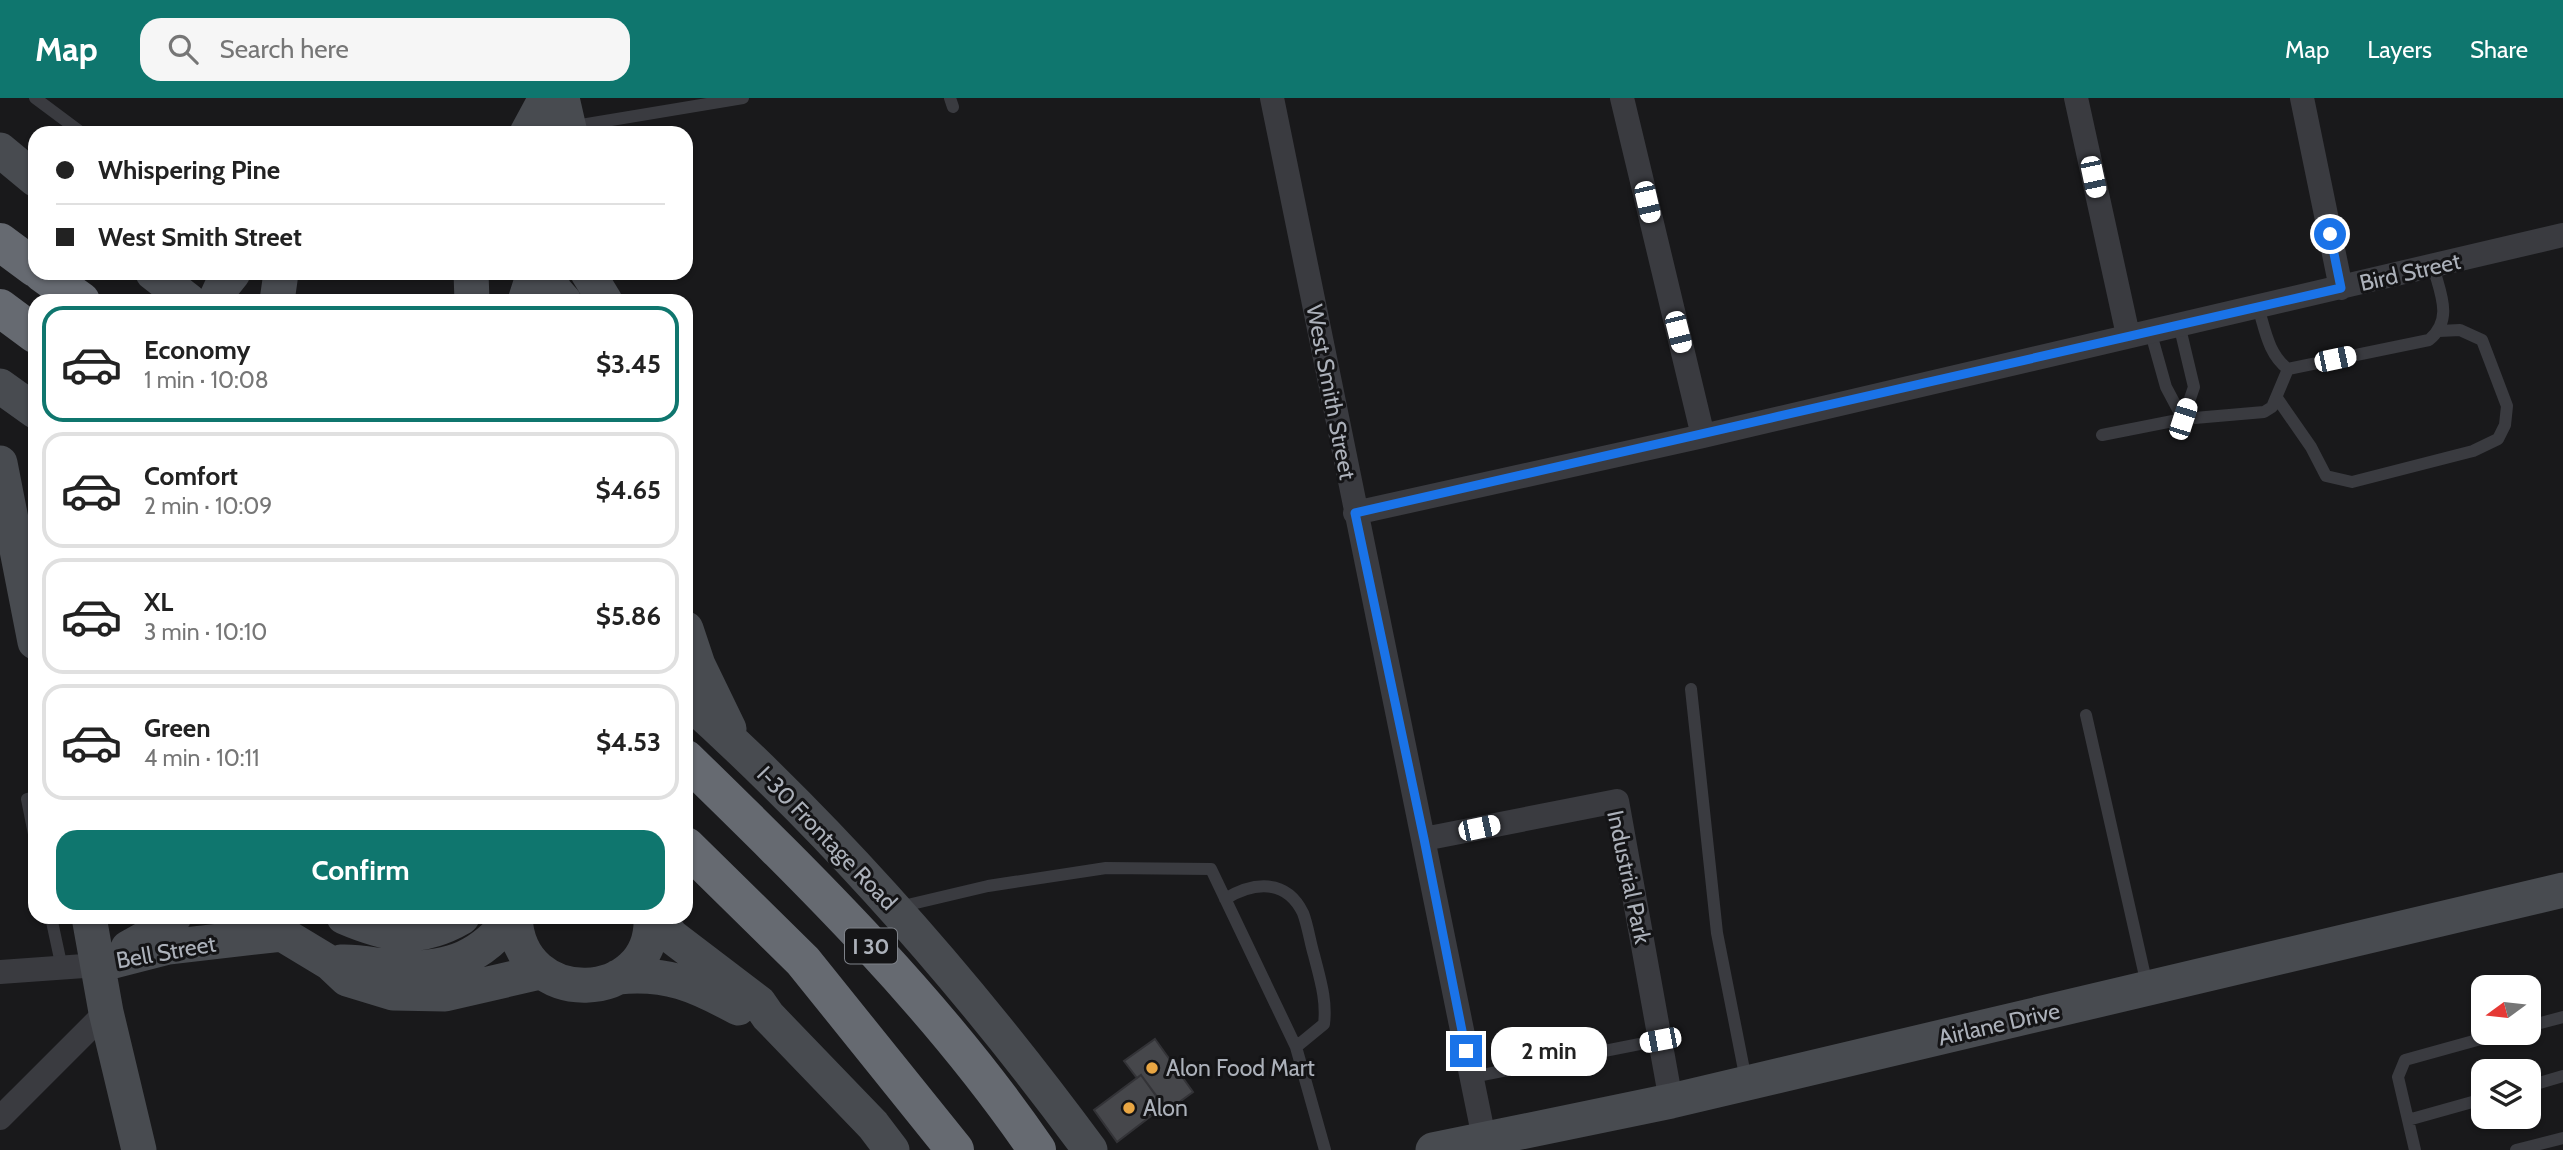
<!DOCTYPE html>
<meta charset="utf-8">
<style>
:root{--surface:#fff;--page:#f6f6f6;--text:#222;--muted:#767676;--line:#e0e0e0;--accent:#0f766e}
body{margin:0;font-family:Cabin,sans-serif;background:var(--page);color:var(--text);height:100vh;display:flex;flex-direction:column;font-size:26px;white-space:nowrap}
*{box-sizing:border-box;margin:0}
p{font-size:23px;color:var(--muted)}
.icon{flex:none;width:38px;height:38px;fill:none;stroke:currentColor;stroke-width:2;stroke-linecap:round;stroke-linejoin:round}
.map{position:relative;flex:1;overflow:hidden}
.panel{position:absolute;left:28px;top:196px;width:665px;height:630px;display:flex;flex-direction:column;background:var(--surface);border-radius:21px;box-shadow:0 2px 5px #0004}
.panel>*{flex:none}
.guide{position:absolute;left:28px;top:28px;width:665px;height:154px;border-radius:21px;box-shadow:0 2px 5px #0004;display:grid;align-content:center;height:154px;padding:0 28px;background:var(--surface)}
.needle{width:46px;rotate:255deg}
.buttons{position:absolute;left:2471px;top:877px;display:grid;gap:14px}
.buttons a{display:grid;place-items:center;width:70px;height:70px;border-radius:14px;background:var(--surface);box-shadow:0 2px 5px #0004;font-size:35px}
.end{position:absolute;width:32px;height:32px;margin:-16px;border:9px solid #1a73e8;background:#fff;box-shadow:0 0 0 4px #fff}
.from{border-radius:50%}
.bubble{position:absolute;height:49px;border-radius:21px;background:var(--surface);box-shadow:0 2px 5px #0004;font-size:23px;font-weight:800;line-height:49px;text-align:center}
.car{position:absolute;width:21px;height:42px;margin:-21px -10px;border-radius:9px;box-shadow:0 0 5px 2px #0007;background:linear-gradient(#fff 24%,#345 0 40%,#fff 0 76%,#345 0 86%,#fff 0)}
.guide b{display:flex;align-items:center;gap:24px;height:66px;font-size:26px}
.guide b+b{border-top:2px solid var(--line)}
.guide i{width:18px;height:18px;background:var(--text)}
ul{padding:12px 0 0;list-style:none}
li{display:flex;align-items:center;gap:21px;height:116px;margin:0 14px 10px;padding:0 14px;border:4px solid var(--line);border-radius:21px}
li div{flex:1}
li b{display:block;font-size:26px}
li em{font-style:normal;font-weight:800}
li.selected{border-color:var(--accent)}
li>.icon{width:63px;height:63px;stroke-width:1.5}
.cta{display:flex;gap:14px;margin-top:auto;padding:14px 28px}
.cta a{flex:1;height:80px;border-radius:21px;background:var(--accent);color:#fff;font-size:28px;font-weight:800;line-height:80px;text-align:center}
header{display:flex;align-items:center;gap:42px;box-sizing:border-box;height:98px;padding:0 35px;background:var(--accent);color:#fff}
header strong{font-size:33px}
nav{display:flex;gap:38px;margin-inline-start:auto;font-size:24px}
.search{width:490px;height:63px;background:var(--page);display:flex;align-items:center;gap:18px;box-sizing:border-box;padding:0 24px;border-radius:21px;color:var(--muted);font-size:26px}
.map>svg:first-child{display:block}
.building{fill:#46474b;stroke:#333337;stroke-width:2}
.lines{fill:none;stroke-linecap:round;stroke-linejoin:round}
.lane{stroke:#3a3b40;stroke-width:12}
.street{stroke:#3a3b40;stroke-width:24}
.secondary{stroke:#484b50;stroke-width:35}
.highway{stroke:#666a71;stroke-width:38}
.route{stroke:#1a73e8;stroke-width:9}
.poi-dot{fill:#e9a643;stroke:#141416;stroke-width:2.5}
.labels{text-anchor:middle;dominant-baseline:central;stroke-width:6;stroke-linejoin:round;paint-order:stroke}
.shield{fill:#141416;stroke:#7e8289;stroke-width:2}
.shield-label{font-size:21px;font-weight:bold;fill:#acb1ba}
.street-label{font-size:23px;fill:#acb1ba;stroke:#141416}
.poi-label{font-size:23px;fill:#acb1ba;stroke:#141416;text-anchor:start}
</style>
<header>
<strong>Map</strong>
<div class="search"><svg class="icon" aria-label="search" viewBox="0 0 24 24"><circle cx="10" cy="10" r="6"/><path d="M15 15l6 6"/></svg>Search here</div>
<nav><a>Map</a><a>Layers</a><a>Share</a></nav>
</header>
<div class="map">
<svg width="2563" height="1052" viewBox="0 0 2563 1052">
<rect width="100%" height="100%" fill="#19191b"/>
<path class="building" d="M1155,941L1193,994L1167,1013L1141,977L1137,980L1124,963Z
M1141,977L1164,1008L1117,1044L1094,1012Z"/>
<g class="lines">
<path class="lane" d="M35,0L82,35
M950,0L953,9
M569,29L743,0
M2258,209C2265,231 2268,256 2288,271L2429,242C2454,221 2440,195 2433,168
M2150,232L2166,289L2183,321L2194,289L2179,226
M2277,300L2311,349L2326,378L2352,384L2473,353L2498,341L2505,327L2507,308L2482,242L2460,232L2439,233
M2102,337L2183,321L2264,314L2272,309L2288,271
M1691,591L1717,835L1746,982
M2086,617L2147,887
M35,699L27,701L35,741
M1225,801C1253,784 1286,780 1303,815C1308,828 1310,844 1314,857C1320,881 1327,902 1324,926L1296,949
M899,809L988,788L1106,770L1211,771L1296,949L1325,1052
M51,819L62,870
M2529,928L2563,919
M1472,979L1660,942
M2529,988L2563,978
M2408,1022L2483,1001
M2415,1052L2398,979L2405,962L2506,934
M2516,1052L2563,1040"/>
<path class="street" d="M1272,0L1484,1040
M1622,0L1703,338
M2076,0L2128,237
M2302,0L2341,190
M1355,415L1703,338L2563,137
M1424,741L1617,703L1671,1003
M0,874L98,867
M0,1020L106,914"/>
<path class="secondary" d="M562,0L570,35
M527,35L546,0
M0,52L35,81
M153,175L189,203
M471,175L472,203
M547,175L555,193L564,203
M588,175L605,203
M215,203L221,190L233,175
M277,203L281,175
M525,203L534,175
M0,288L35,313
M0,365L35,544
M686,531L698,567L729,631
M686,601C836,736 970,889 1090,1052
M89,819L106,914L139,1052
M263,819L282,836L330,865L347,881L393,895L445,896L540,874
M344,819C388,838 419,844 462,819
M515,819C519,913 655,907 651,819
M658,819L671,838L759,905L768,918L873,1027L892,1052
M128,850L153,836L174,819
M341,864C361,863 381,869 401,870C451,871 482,859 512,819
M98,867L168,849L282,836
M618,879C667,874 696,887 738,910
M1433,1052L1671,1003L2563,792"/>
<path class="highway" d="M0,144L35,170
M42,175L81,203
M0,210L35,236
M686,661C811,783 938,907 1037,1052
M686,748L803,863L955,1052"/>
</g>
<g class="lines">
<path class="route" d="M1466,953L1424,741L1355,415C1684,342 2012,262 2341,190L2330,136"/>
</g>
<g class="poi-dot">
<circle cx="1152" cy="970" r="7"/>
<circle cx="1129" cy="1010" r="7"/>
</g>
<g class="labels">
<rect class="shield" x="845" y="830.5" width="52" height="35" rx="5"/>
<g class="shield-label">
<text x="871" y="848">I 30</text>
</g>
<g class="street-label">
<text transform="translate(2410 174) rotate(-13)">Bird Street</text>
<text transform="translate(1331 294) rotate(79)">West Smith Street</text>
<text transform="translate(827 740) rotate(46)">I-30 Frontage Road</text>
<text transform="translate(1629 779) rotate(78)">Industrial Park</text>
<text transform="translate(166 854) rotate(-10)">Bell Street</text>
<text transform="translate(1999 926) rotate(-13)">Airlane Drive</text>
</g>
<g class="poi-label">
<text x="1166" y="970">Alon Food Mart</text>
<text x="1143" y="1010">Alon</text>
</g>
</g>
</svg>
<div class="buttons">
<a><svg class="needle" viewBox="-14 -14 28 28"><path d="M0-13l5 13h-10z" fill="#e53935"/><path d="M0 13l5-13h-10z" fill="#767676"/></svg></a>
<a><svg class="icon" aria-label="layers" viewBox="0 0 24 24"><path d="M12 4l9 5-9 5-9-5zM3 14l9 5 9-5"/></svg></a>
</div>
<i class="end from" style="left:2330px;top:136px"></i>
<i class="end" style="left:1466px;top:953px"></i>
<div class="bubble" style="left:1491px;top:929px;width:116px">2 min</div>
<i class="car" style="left:2093px;top:79px;rotate:168deg"></i>
<i class="car" style="left:1647px;top:104px;rotate:167deg"></i>
<i class="car" style="left:1678px;top:234px;rotate:166deg"></i>
<i class="car" style="left:2335px;top:261px;rotate:78deg"></i>
<i class="car" style="left:2183px;top:321px;rotate:18deg"></i>
<i class="car" style="left:1479px;top:730px;rotate:78deg"></i>
<i class="car" style="left:1660px;top:942px;rotate:259deg"></i>
<div class="guide">
<b><i class="from"></i>Whispering Pine</b>
<b><i></i>West Smith Street</b>
</div>
<section class="panel">
<ul>
<li class="selected"><svg class="icon" aria-label="car" viewBox="0 0 24 24"><path d="M5 17H2v-5l4-1 3-4h7l3 4 3 1v5h-3M9 17h6M6 11h13"/><circle cx="7" cy="17" r="2"/><circle cx="17" cy="17" r="2"/></svg><div><b>Economy</b><p>1 min · 10:08</p></div><em>$3.45</em></li>
<li><svg class="icon" aria-label="car" viewBox="0 0 24 24"><path d="M5 17H2v-5l4-1 3-4h7l3 4 3 1v5h-3M9 17h6M6 11h13"/><circle cx="7" cy="17" r="2"/><circle cx="17" cy="17" r="2"/></svg><div><b>Comfort</b><p>2 min · 10:09</p></div><em>$4.65</em></li>
<li><svg class="icon" aria-label="car" viewBox="0 0 24 24"><path d="M5 17H2v-5l4-1 3-4h7l3 4 3 1v5h-3M9 17h6M6 11h13"/><circle cx="7" cy="17" r="2"/><circle cx="17" cy="17" r="2"/></svg><div><b>XL</b><p>3 min · 10:10</p></div><em>$5.86</em></li>
<li><svg class="icon" aria-label="car" viewBox="0 0 24 24"><path d="M5 17H2v-5l4-1 3-4h7l3 4 3 1v5h-3M9 17h6M6 11h13"/><circle cx="7" cy="17" r="2"/><circle cx="17" cy="17" r="2"/></svg><div><b>Green</b><p>4 min · 10:11</p></div><em>$4.53</em></li>
</ul>
<div class="cta"><a>Confirm</a></div>
</section>
</div>
